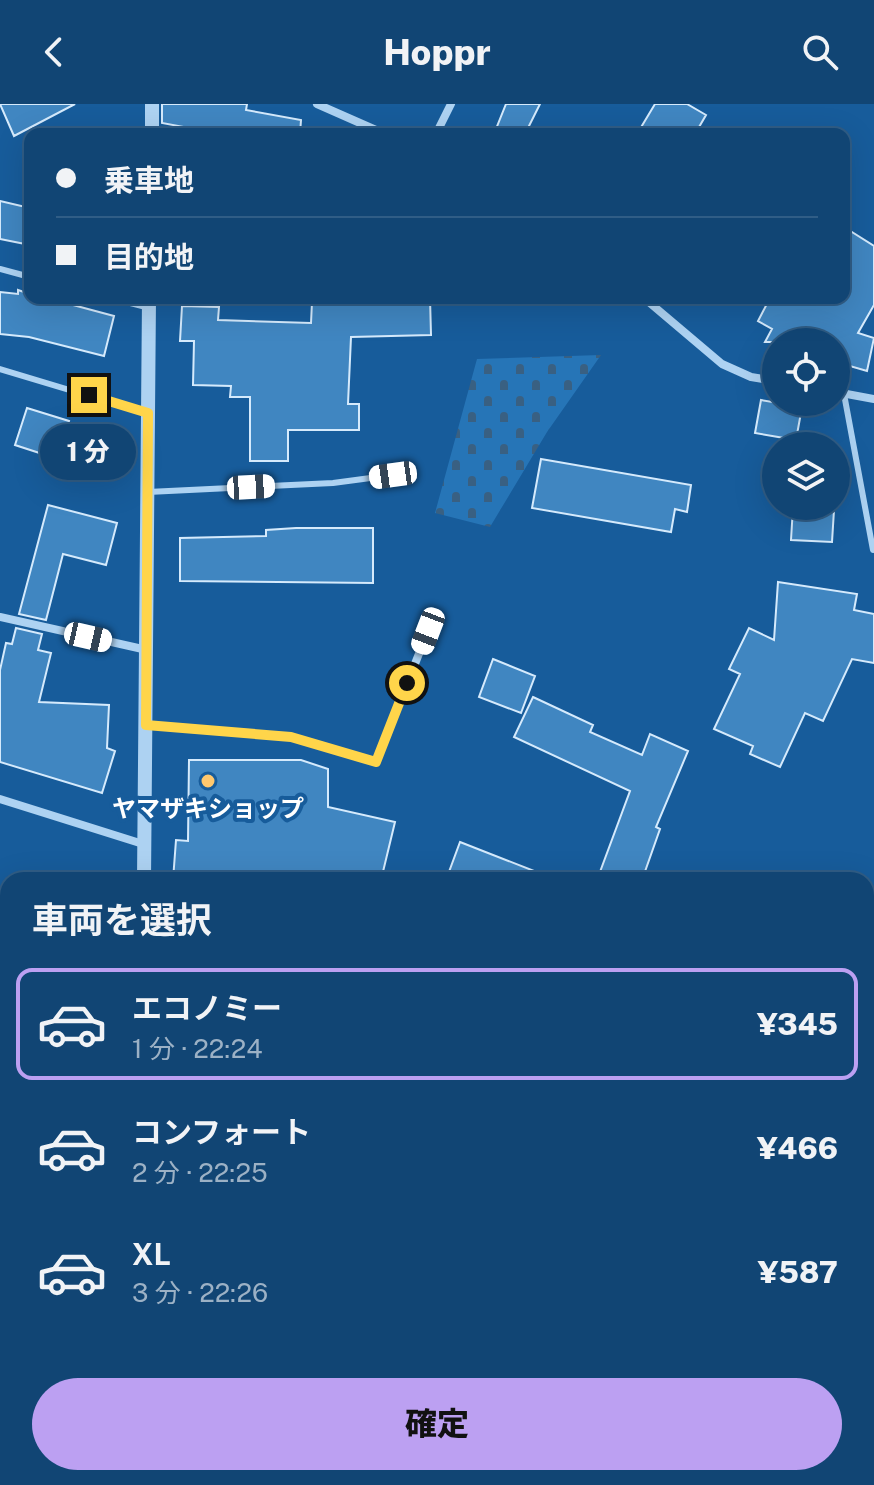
<!DOCTYPE html>
<html lang="ja">
<meta charset="utf-8">
<style>
:root{--surface:#114574;--page:#1e4f7c;--text:#f1f3f6;--muted:#9cb1c5;--line:#305d86;--accent:#bca0f2}
body{margin:0;font-family:"Public Sans","Noto Sans JP",sans-serif;background:var(--page);color:var(--text);height:100vh;display:flex;flex-direction:column;font-size:30px;white-space:nowrap}
*{box-sizing:border-box;margin:0}
p{font-size:26px;color:var(--muted)}
.icon{flex:none;width:44px;height:44px;fill:none;stroke:currentColor;stroke-width:2;stroke-linecap:round;stroke-linejoin:round}
.map{position:relative;flex:1;overflow:hidden}
.panel{position:absolute;left:0px;top:768px;width:874px;height:614px;display:flex;flex-direction:column;background:var(--surface);border-radius:24px 24px 0 0;box-shadow:0 8px 32px #0002,0 0 0 2px var(--line)}
.panel>*{flex:none}
.guide{position:absolute;left:24px;top:24px;width:826px;height:176px;border-radius:16px;box-shadow:0 8px 32px #0002,0 0 0 2px var(--line);display:grid;align-content:center;height:176px;padding:0 32px;background:var(--surface)}
.controls{position:absolute;left:762px;top:224px;display:grid;gap:16px}
.controls a{display:grid;place-items:center;width:88px;height:88px;border-radius:50%;background:var(--surface);box-shadow:0 8px 32px #0002,0 0 0 2px var(--line);font-size:40px}
.end{position:absolute;width:36px;height:36px;margin:-18px;border:10px solid #ffd54a;background:#111;box-shadow:0 0 0 4px #111}
.from{border-radius:50%}
.bubble{position:absolute;height:56px;border-radius:28px;background:var(--surface);box-shadow:0 8px 32px #0002,0 0 0 2px var(--line);font-size:26px;font-weight:800;line-height:56px;text-align:center}
.car{position:absolute;width:24px;height:48px;margin:-24px -12px;border-radius:10px;box-shadow:0 0 6px 2px #0007;background:linear-gradient(#fff 24%,#345 0 40%,#fff 0 76%,#345 0 86%,#fff 0)}
.guide b{display:flex;align-items:center;gap:28px;height:76px;font-size:30px}
.guide b+b{border-top:2px solid var(--line)}
.guide i{width:20px;height:20px;background:var(--text)}
ul{padding:0;list-style:none}
li{display:flex;align-items:center;gap:24px;height:112px;margin:0 16px 12px;padding:0 16px;border:4px solid transparent;border-radius:16px}
li div{flex:1}
li b{display:block;font-size:30px}
li em{font-style:normal;font-weight:800}
li.selected{border-color:var(--accent)}
li>.icon{width:72px;height:72px;stroke-width:1.5}
h2{padding:0 32px;font-size:36px;line-height:96px}
.button{display:flex;gap:16px;margin-top:auto;padding:16px 32px}
.button a{flex:1;height:92px;border-radius:48px;background:var(--accent);color:#111;font-size:32px;font-weight:800;line-height:92px;text-align:center}
header{display:flex;justify-content:space-between;align-items:center;height:104px;padding:0 32px;background:var(--surface);font-size:36px;font-weight:800}
.map>svg:first-child{display:block}
.cemetery{fill:url(#cemetery-stones)}
.lines{fill:none;stroke-linecap:round;stroke-linejoin:round}
.stream{stroke:#9fcef4;stroke-width:10}
.building{fill:#4086c1;stroke:#d5eafc;stroke-width:2}
.service{stroke:#add2f2;stroke-width:6}
.minor{stroke:#add2f2;stroke-width:8}
.tertiary{stroke:#add2f2;stroke-width:14}
.secondary{stroke:#dcedfc;stroke-width:16}
.route{stroke:#ffd54a;stroke-width:10}
.poi-dot{fill:#ffc86e;stroke:#175c9b;stroke-width:3}
.labels{text-anchor:middle;dominant-baseline:central;stroke-width:8;stroke-linejoin:round;paint-order:stroke}
.poi-label{font-size:24px;font-weight:bold;fill:#fff;stroke:#175c9b}
</style>
<header><svg class="icon" aria-label="back" viewBox="0 0 24 24"><path d="M15 5l-7 7 7 7"/></svg>Hoppr<svg class="icon" aria-label="search" viewBox="0 0 24 24"><circle cx="10" cy="10" r="6"/><path d="M15 15l6 6"/></svg></header>
<div class="map">
<svg width="874" height="1381" viewBox="0 0 874 1381">
<defs>
<pattern id="cemetery-stones" width="16" height="16" patternUnits="userSpaceOnUse" patternTransform="scale(2)"><rect width="16" height="16" fill="#2675b7"/><path d="M2 7V4a2 2 0 0 1 4 0v3zM10 15v-3a2 2 0 0 1 4 0v3z" fill="#396082"/></pattern>
</defs>
<rect width="100%" height="100%" fill="#175c9b"/>
<path class="cemetery" d="M601,251L547,328L490,423L435,409L477,255Z"/>
<g class="lines">
<path class="stream" d="M866,936L874,927
M562,1381L567,1374"/>
</g>
<path class="building" d="M0,0H75L14,32Z
M162,0H247L246,6L301,16L300,30H221L162,19Z
M506,0H540L525,30H494Z
M655,0H687L706,11L695,30H637Z
M0,97L30,104V141L0,135Z
M844,123L874,142V201L858,229L874,234L867,267L836,258V238H765L772,225L758,217L770,194H844Z
M18,186L30,190V194H47L114,212L104,252L29,233L0,230V188L18,190Z
M363,194H430L431,231L351,233L348,300H359V326H288V357H250V293H230L231,282L193,281L194,237H180L182,202L219,203L218,216L311,219L312,198L363,200Z
M761,296L802,303L796,336L755,329Z
M27,304L69,317L66,326L77,329L67,358L15,341Z
M541,355L691,381L687,408L675,405L671,428L532,404Z
M48,401L117,419L106,461L63,450L46,516L19,510Z
M793,403L834,406L832,438L791,436Z
M296,424H373V479L180,477V434L266,432V426Z
M778,478L857,490L854,506L874,510V559L852,555L823,617L805,609L780,663L750,650L753,642L714,625L740,570L729,565L749,524L774,536Z
M16,524L42,530L38,546L51,549L39,598L109,601L107,644L115,647L102,689L0,658V566L6,539L12,540Z
M493,555L535,572L521,609L479,593Z
M533,593L593,621L590,628L642,651L650,630L688,647L656,723L660,725L642,776H597L630,687L514,633Z
M189,656H301L328,665V703L395,718L381,776H173L176,736L188,737Z
M460,738L552,774V776H446Z"/>
<g class="lines">
<path class="service" d="M0,165L30,173
M111,194L146,203
M0,265L146,309
M844,290L873,446
M148,388L333,379L393,371"/>
<path class="minor" d="M317,0L385,30
M436,30L451,0
M644,194L722,260L751,273L776,277
M836,288L874,295
M0,513L147,546
M146,621L291,633L376,658L428,527
M0,695L143,740
M0,1160L8,1162
M866,1168L874,1172
M866,1285L874,1288"/>
<path class="tertiary" d="M152,30V0
M144,776L149,194"/>
<path class="secondary" d="M866,1024L874,1027
M141,1374L142,1381"/>
</g>
<g class="lines">
<path class="route" d="M89,291L148,309L146,621L291,633L376,658L407,579"/>
</g>
<circle class="poi-dot" cx="208" cy="677" r="8"/>
<g class="labels">
<g class="poi-label">
<text x="208" y="704">ヤマザキショップ</text>
</g>
</g>
</svg>
<div class="controls">
<a><svg class="icon" aria-label="locate" viewBox="0 0 24 24"><circle cx="12" cy="12" r="6"/><path d="M12 2v4M12 18v4M2 12h4M18 12h4"/></svg></a>
<a><svg class="icon" aria-label="layers" viewBox="0 0 24 24"><path d="M12 4l9 5-9 5-9-5zM3 14l9 5 9-5"/></svg></a>
</div>
<i class="end from" style="left:407px;top:579px"></i>
<i class="end" style="left:89px;top:291px"></i>
<div class="bubble" style="left:40px;top:320px;width:96px">1 分</div>
<i class="car" style="left:393px;top:371px;rotate:262deg"></i>
<i class="car" style="left:251px;top:383px;rotate:87deg"></i>
<i class="car" style="left:428px;top:527px;rotate:201deg"></i>
<i class="car" style="left:88px;top:533px;rotate:103deg"></i>
<div class="guide">
<b><i class="from"></i>乗車地</b>
<b><i></i>目的地</b>
</div>
<section class="panel">
<h2>車両を選択</h2>
<ul>
<li class="selected"><svg class="icon" aria-label="car" viewBox="0 0 24 24"><path d="M5 17H2v-5l4-1 3-4h7l3 4 3 1v5h-3M9 17h6M6 11h13"/><circle cx="7" cy="17" r="2"/><circle cx="17" cy="17" r="2"/></svg><div><b>エコノミー</b><p>1 分 · 22:24</p></div><em>¥345</em></li>
<li><svg class="icon" aria-label="car" viewBox="0 0 24 24"><path d="M5 17H2v-5l4-1 3-4h7l3 4 3 1v5h-3M9 17h6M6 11h13"/><circle cx="7" cy="17" r="2"/><circle cx="17" cy="17" r="2"/></svg><div><b>コンフォート</b><p>2 分 · 22:25</p></div><em>¥466</em></li>
<li><svg class="icon" aria-label="car" viewBox="0 0 24 24"><path d="M5 17H2v-5l4-1 3-4h7l3 4 3 1v5h-3M9 17h6M6 11h13"/><circle cx="7" cy="17" r="2"/><circle cx="17" cy="17" r="2"/></svg><div><b>XL</b><p>3 分 · 22:26</p></div><em>¥587</em></li>
</ul>
<div class="button"><a>確定</a></div>
</section>
</div>
